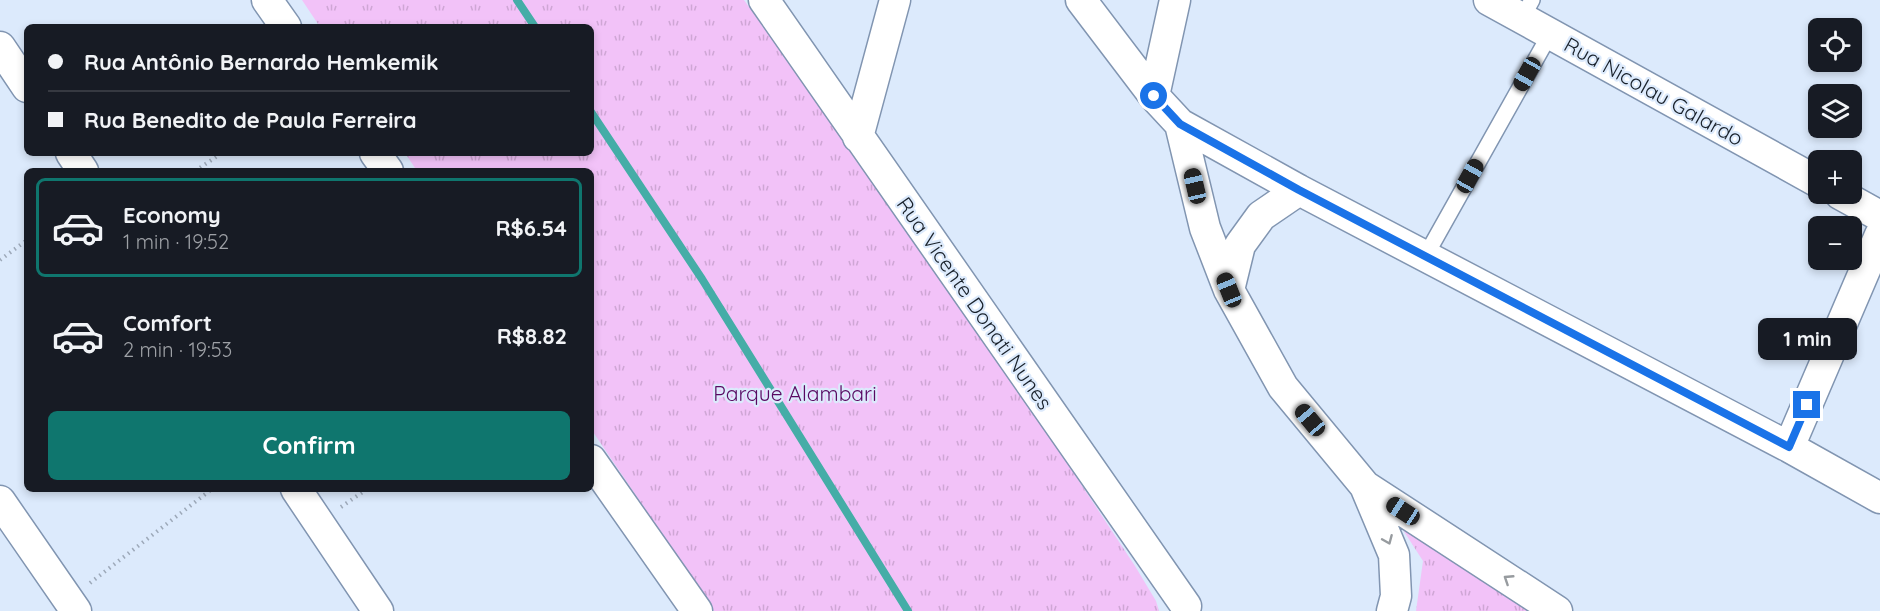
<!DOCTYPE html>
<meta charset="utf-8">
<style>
:root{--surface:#171b24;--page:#242831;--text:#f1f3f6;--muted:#9ea1a6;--line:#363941;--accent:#0f766e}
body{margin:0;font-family:Quicksand,sans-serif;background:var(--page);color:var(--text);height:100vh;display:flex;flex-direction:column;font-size:22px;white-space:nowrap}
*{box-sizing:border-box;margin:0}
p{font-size:20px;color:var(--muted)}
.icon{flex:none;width:33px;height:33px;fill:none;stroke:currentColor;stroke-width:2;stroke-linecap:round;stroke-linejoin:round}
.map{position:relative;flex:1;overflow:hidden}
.drawer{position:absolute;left:24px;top:168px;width:570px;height:324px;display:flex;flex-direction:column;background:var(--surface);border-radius:9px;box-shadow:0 3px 9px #0003}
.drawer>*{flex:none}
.banner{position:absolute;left:24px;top:24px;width:570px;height:132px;border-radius:9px;box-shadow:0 3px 9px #0003;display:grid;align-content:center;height:132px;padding:0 24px;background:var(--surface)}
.fabs{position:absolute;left:1808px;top:18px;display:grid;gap:12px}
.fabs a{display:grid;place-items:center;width:54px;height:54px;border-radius:9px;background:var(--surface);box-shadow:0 3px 9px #0003;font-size:30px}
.end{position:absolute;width:27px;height:27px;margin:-14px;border:8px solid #1a73e8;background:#fff;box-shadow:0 0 0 3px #fff}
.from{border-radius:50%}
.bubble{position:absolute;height:42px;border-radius:9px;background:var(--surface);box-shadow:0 3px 9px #0003;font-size:20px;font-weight:700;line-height:42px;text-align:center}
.car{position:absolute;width:18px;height:36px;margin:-18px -9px;border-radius:8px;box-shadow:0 0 4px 2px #0007;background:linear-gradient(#222 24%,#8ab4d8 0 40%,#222 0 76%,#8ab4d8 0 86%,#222 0)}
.banner b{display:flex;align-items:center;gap:21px;height:57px;font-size:22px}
.banner b+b{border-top:2px solid var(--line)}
.banner i{width:15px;height:15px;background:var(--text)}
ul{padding:10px 0 0;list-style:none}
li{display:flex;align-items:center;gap:18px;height:99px;margin:0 12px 9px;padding:0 12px;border:3px solid transparent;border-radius:9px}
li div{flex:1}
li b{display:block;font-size:22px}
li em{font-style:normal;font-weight:700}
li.current{border-color:var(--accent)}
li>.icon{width:54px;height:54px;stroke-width:1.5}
.action{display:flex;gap:12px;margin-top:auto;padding:12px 24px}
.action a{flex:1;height:69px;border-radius:9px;background:var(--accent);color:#fff;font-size:24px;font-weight:700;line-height:69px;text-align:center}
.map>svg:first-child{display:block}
.grass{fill:url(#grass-tufts)}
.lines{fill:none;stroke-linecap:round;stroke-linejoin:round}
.stream{stroke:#45ada7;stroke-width:8}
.lane-casing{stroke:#8195b1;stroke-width:18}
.street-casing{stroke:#8195b1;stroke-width:33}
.path{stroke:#9da9b9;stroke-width:4;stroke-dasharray:1.5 4.5;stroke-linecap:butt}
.lane{stroke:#fff;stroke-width:15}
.street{stroke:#fff;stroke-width:30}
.oneway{stroke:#979b9f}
.route{stroke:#1a73e8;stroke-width:8}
.labels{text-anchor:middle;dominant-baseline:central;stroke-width:4.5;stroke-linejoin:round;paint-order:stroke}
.street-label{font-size:21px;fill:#18202a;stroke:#dceafc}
.park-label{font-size:21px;fill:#580962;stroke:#dceafc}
</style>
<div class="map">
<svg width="1880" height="611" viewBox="0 0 1880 611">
<defs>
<pattern id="grass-tufts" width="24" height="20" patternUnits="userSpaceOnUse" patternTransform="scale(1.5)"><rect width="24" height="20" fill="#f2c2f8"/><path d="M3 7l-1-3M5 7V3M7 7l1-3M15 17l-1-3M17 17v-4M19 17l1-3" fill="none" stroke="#cfa6d5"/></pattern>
</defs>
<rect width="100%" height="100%" fill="#dceafc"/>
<path class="grass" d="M302,0H744L949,284L1135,566L1156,601L1159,611H714L591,429V171H417L405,153H591V27H320Z
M1387,505L1550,611H1416L1423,561Z"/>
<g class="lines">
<path class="stream" d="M517,0L535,27
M591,112L702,279L908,611"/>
<defs>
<path id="lane" d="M1522,18L1532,0
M1425,257L1550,34"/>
<path id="street" d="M267,0L286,27
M764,0L1186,606
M1081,0L1154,96L1180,124L1299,190L1789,447L1880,498
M1489,0L1818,182
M0,47L27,87
M1154,96L1175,0
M1180,124L1205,228L1229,290L1283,387L1365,486L1394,555L1396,596L1392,611
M858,137L895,0
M71,153L83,171
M375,153L388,171
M1840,194L1880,216
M1229,290L1240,245L1261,216L1299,190
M1789,447L1880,235
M591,460L697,611
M1365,486L1557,611
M296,489L378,611
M0,501L76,611"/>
</defs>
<use href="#lane" class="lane-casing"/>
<use href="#street" class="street-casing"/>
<path class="path" d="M195,171L222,153
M0,260L27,240
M341,507L367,489
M90,583L212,489"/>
<use href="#lane" class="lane"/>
<use href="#street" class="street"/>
</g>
<defs><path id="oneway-chevron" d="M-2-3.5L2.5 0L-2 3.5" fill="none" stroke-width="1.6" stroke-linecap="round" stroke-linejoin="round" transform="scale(1.5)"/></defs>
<g class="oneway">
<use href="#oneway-chevron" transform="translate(1388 540) rotate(67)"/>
<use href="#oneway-chevron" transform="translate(1508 579) rotate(-147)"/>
</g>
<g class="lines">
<path class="route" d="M1154,96L1180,124L1299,190L1789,447L1807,405"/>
</g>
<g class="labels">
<g class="street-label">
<text transform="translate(1654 91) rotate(29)">Rua Nicolau Galardo</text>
<text transform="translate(975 303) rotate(55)">Rua Vicente Donati Nunes</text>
</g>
<g class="park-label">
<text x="795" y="393">Parque Alambari</text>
</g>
</g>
</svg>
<div class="fabs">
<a><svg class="icon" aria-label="locate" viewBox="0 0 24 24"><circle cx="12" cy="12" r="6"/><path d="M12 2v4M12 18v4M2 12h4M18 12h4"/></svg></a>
<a><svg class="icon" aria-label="layers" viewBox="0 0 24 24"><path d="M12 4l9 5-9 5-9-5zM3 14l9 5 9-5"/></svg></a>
<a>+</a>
<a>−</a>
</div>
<i class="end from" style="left:1154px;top:96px"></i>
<i class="end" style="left:1807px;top:405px"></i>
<div class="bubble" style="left:1758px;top:318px;width:99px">1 min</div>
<i class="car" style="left:1527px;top:74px;rotate:209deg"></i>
<i class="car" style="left:1470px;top:176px;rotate:29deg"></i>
<i class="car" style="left:1195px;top:186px;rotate:347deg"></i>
<i class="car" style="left:1229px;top:290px;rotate:338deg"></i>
<i class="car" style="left:1310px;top:420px;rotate:320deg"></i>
<i class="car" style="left:1403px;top:511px;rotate:303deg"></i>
<div class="banner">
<b><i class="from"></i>Rua Antônio Bernardo Hemkemik</b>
<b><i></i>Rua Benedito de Paula Ferreira</b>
</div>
<section class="drawer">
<ul>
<li class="current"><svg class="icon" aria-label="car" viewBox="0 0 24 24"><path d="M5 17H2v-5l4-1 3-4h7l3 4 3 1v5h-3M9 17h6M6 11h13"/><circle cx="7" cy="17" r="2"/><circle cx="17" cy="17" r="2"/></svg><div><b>Economy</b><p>1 min · 19:52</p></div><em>R$6.54</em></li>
<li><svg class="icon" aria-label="car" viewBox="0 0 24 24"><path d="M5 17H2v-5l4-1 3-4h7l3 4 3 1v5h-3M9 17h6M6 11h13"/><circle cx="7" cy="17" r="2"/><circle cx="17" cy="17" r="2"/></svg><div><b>Comfort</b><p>2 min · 19:53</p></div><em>R$8.82</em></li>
</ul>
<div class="action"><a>Confirm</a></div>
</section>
</div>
